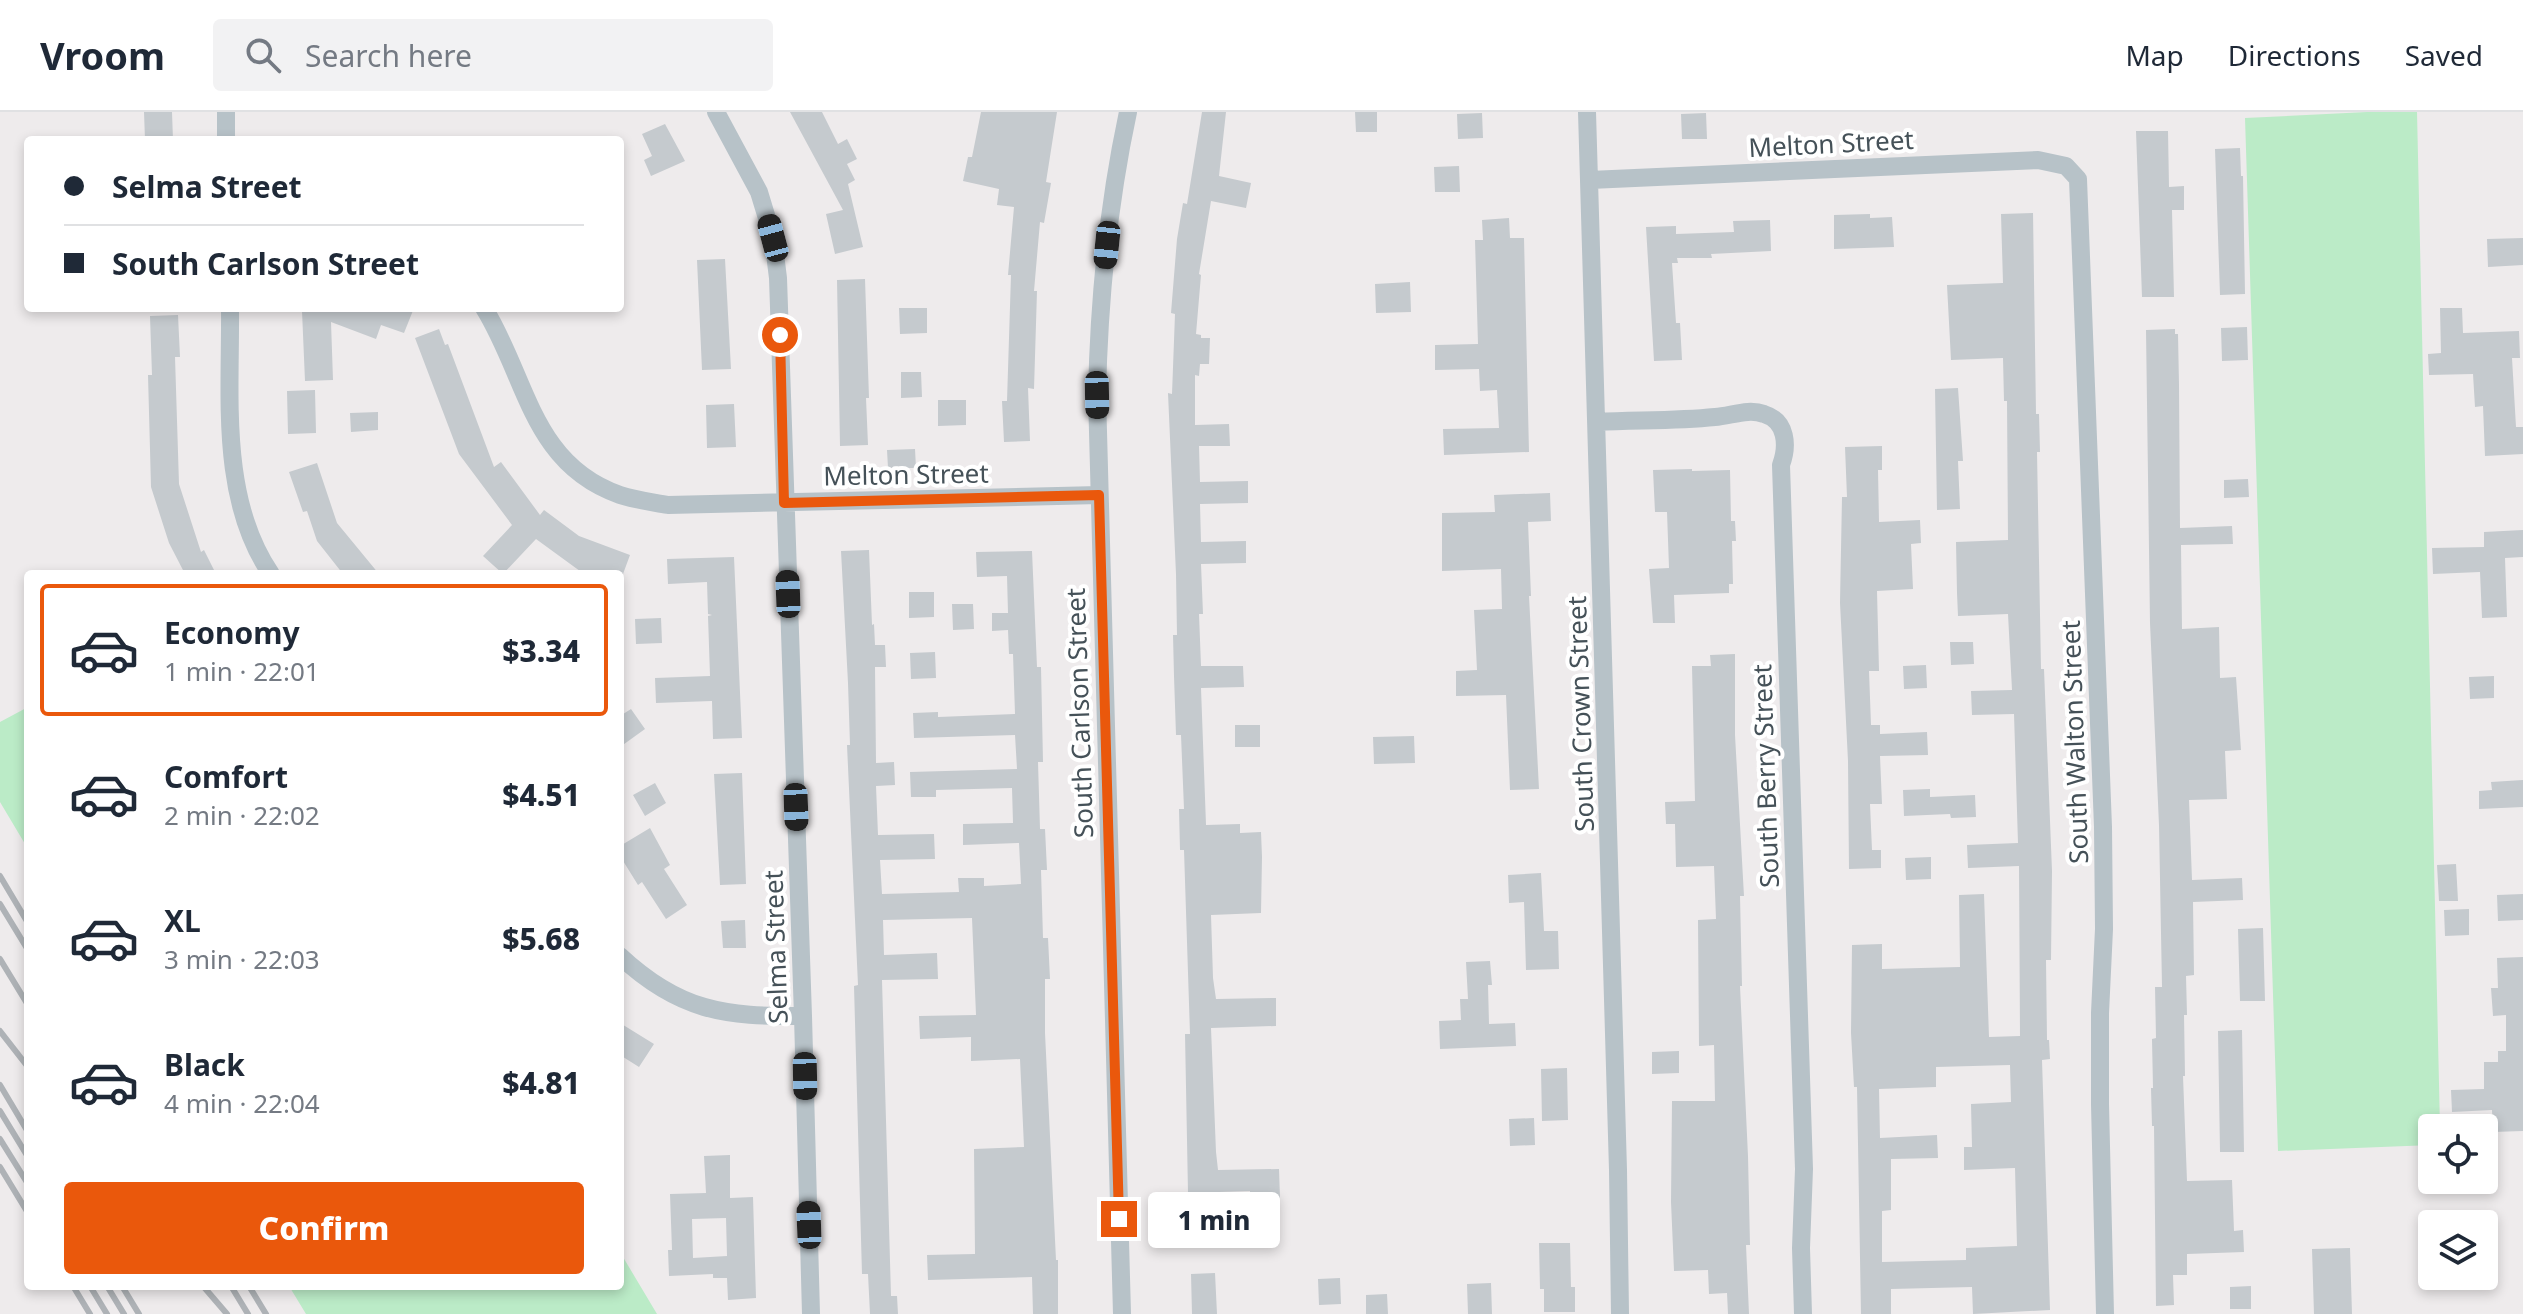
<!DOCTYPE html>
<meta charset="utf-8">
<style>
:root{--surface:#fff;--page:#f2f2f3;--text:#1f2937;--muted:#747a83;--line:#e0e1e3;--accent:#ea580c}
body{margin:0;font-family:"Noto Sans",sans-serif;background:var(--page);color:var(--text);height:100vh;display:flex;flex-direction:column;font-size:30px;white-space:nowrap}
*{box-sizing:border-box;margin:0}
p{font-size:26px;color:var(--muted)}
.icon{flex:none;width:44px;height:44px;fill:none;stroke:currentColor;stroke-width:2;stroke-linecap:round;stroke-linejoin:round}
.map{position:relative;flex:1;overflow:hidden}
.panel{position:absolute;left:24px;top:458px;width:600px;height:720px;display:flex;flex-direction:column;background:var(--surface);border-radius:8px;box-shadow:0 4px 12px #0003}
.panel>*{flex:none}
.top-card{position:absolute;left:24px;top:24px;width:600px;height:176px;border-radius:8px;box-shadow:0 4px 12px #0003;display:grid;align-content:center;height:176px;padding:0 40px;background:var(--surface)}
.fabs{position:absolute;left:2418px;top:1002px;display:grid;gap:16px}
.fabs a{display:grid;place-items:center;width:80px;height:80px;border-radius:8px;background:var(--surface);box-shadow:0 4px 12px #0003;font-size:40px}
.end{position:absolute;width:36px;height:36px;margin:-18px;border:10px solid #ea580c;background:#fff;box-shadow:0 0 0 4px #fff}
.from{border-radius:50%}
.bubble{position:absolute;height:56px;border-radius:8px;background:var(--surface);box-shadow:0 4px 12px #0003;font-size:26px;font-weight:800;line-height:56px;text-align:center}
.car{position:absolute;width:24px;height:48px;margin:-24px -12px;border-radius:10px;box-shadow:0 0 6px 2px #0007;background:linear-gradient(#222 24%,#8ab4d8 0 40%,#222 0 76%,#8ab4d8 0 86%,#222 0)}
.top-card b{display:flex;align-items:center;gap:28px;height:76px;font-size:30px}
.top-card b+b{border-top:2px solid var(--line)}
.top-card i{width:20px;height:20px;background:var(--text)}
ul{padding:14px 0 0;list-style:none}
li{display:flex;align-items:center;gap:24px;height:132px;margin:0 16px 12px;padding:0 24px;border:4px solid transparent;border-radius:8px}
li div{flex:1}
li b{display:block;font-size:30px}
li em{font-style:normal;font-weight:800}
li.selected{border-color:var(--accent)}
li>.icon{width:72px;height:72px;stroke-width:1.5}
.cta{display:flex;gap:16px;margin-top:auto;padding:16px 40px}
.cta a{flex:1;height:92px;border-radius:8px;background:var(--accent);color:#fff;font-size:32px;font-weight:800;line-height:92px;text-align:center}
header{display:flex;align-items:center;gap:48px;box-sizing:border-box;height:112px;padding:0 40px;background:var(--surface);border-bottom:2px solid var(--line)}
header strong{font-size:38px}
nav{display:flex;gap:44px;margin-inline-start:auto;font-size:28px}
.search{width:560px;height:72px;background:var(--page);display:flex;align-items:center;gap:20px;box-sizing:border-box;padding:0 28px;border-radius:8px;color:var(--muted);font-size:30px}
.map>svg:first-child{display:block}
.green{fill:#bbebc7}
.building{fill:#c5cace;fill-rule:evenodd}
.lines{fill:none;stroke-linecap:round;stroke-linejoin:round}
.minor{stroke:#b7c2c8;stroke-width:18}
.rail{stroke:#aeb2b6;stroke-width:6}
.route{stroke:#ea580c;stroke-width:10}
.labels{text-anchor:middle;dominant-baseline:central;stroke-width:8;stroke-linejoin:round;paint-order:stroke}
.street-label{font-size:26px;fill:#455158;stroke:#fff}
</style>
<header>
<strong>Vroom</strong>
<div class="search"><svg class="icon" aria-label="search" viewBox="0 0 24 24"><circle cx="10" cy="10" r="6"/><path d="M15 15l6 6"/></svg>Search here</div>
<nav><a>Map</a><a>Directions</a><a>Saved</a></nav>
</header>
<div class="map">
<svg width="2523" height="1202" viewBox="0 0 2523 1202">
<rect width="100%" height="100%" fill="#eeebec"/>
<path class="green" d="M2367,0H2417L2440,1016H2432V1033L2278,1039L2245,6Z
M28,595V737L0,690V610Z
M620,1140L657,1202H306L289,1174H620Z"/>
<path class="building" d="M144,0H172L173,28H145Z
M790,0H822L838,32L847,27L857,47L847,52L855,68L848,72L863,135L835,142L826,102L843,98Z
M981,0H1057L1046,70L1051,71L1044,111L1040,110L1034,179H1037L1034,277L1028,276L1030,329L1004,330L1002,289H1007L1011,163H1008L1014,95L997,93L999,77L963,69L968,45H972Z
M1202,0H1226L1219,64L1251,71L1246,96L1211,89L1199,162L1201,163L1196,222L1201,223V226H1210L1209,252H1200L1199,264L1195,263V313L1229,312L1230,334H1199L1200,370L1248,369V391L1200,392L1201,430L1246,429V451L1201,452L1203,502H1199L1201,554H1243L1244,575L1201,576L1206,713L1240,712V721L1261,720L1262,745L1261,801L1211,803L1213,866L1216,887L1276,886V914L1211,916L1216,1040L1218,1058L1279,1057L1280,1086L1250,1087V1079L1188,1081L1185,922H1190L1184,738H1180L1179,697H1184L1181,623H1176L1174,564L1173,523H1177L1176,462L1168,281L1172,282L1175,202L1171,201L1177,127L1183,91L1187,92Z
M1355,0H1377V20H1356Z
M1482,1L1483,26L1458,27L1457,2Z
M1706,1L1707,27H1682L1681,2Z
M665,12L685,49L651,64L644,48L652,44L642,22Z
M2136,19H2168L2169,75L2184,74V98H2172L2174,185H2142Z
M2240,36L2241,64H2243L2245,182L2220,183L2215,37Z
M1459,54L1460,80H1435L1434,55Z
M2033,101L2036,302H2039L2040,340H2037L2041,557H2044L2052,759L2051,848H2046L2047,928H2049L2050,947L2042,948L2050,1198L1973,1202L1972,1175L1891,1177V1202H1861L1857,975H1854L1851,921L1852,833L1882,832V857L1960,855L1959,783L1984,782L1989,925L2020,924L2019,754L1968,756L1967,733L2018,731L2014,602L1972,603L1971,579L2012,578L2008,502L1958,504L1957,481L1956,430L2008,428L2007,289H2004L2003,246L1951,248L1947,173L2003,171L2001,102ZM2010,953L2011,990L1971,992L1972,1035H1964V1058L2015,1056L2017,1134L1966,1136V1148L1882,1150V1099L1891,1098V1047L1938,1046L1937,1023L1880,1026L1879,977L1936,975V955Z
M1870,102V106L1892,105L1894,135L1834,137V103Z
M1509,106L1510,126H1524L1529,340L1444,343L1443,317L1499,316L1497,278L1480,279L1479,257L1435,258V233L1478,232L1475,128H1483L1482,108Z
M1770,108L1771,139L1711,142L1712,146H1677L1678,151H1672L1676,211H1680L1682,248L1654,249L1646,115L1676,114V122L1734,120L1733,109Z
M2523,126V153L2488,155L2487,127Z
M725,147L731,257L702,258L697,148Z
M865,167L869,286H866L868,333L840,334L837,168Z
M1410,170L1411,200L1376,201L1375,172Z
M299,196H414L404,221L381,213L376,227L331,210L333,268L305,269L302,199Z
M899,196H927V221L900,222Z
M2440,196H2462L2463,221L2519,219L2520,246H2512L2516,315H2523V342L2485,344L2483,294L2475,295L2473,262L2429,263L2428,242L2441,241Z
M178,203L180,245H175L179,372L201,440L204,438L216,462H185L169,431L151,375L148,263H152L150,204Z
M2247,215L2248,248L2222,249L2221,216Z
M439,217L445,233L448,232L494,355L501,350L540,403L544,398L579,424L630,443L623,462H584L536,427L503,462L483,444L512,413L459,342L415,226Z
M2175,217V222H2178L2179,273L2180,416L2232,414L2233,432L2181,433L2182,517L2219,515L2220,566L2236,565L2241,638L2225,639L2227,687L2189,688L2192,768L2242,766L2243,788L2193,790L2194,863L2186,864L2187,903H2184L2185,964H2183L2187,1069L2232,1068L2234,1119L2243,1118L2244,1140L2187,1142V1163H2173L2174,1193L2156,1194L2154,1014H2152L2151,976H2153L2152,927L2156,926L2155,875H2162L2159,713L2150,511L2146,218Z
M901,260H921L922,285L901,286Z
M1958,276L1963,349H1958L1960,397L1937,398L1935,277Z
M315,278L316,321L288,322L287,279Z
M938,288H966V313L938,314Z
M734,292L736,335L707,336L706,293Z
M378,300V318L351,320L350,301Z
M1882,334V358H1878L1879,410L1920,408L1921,431L1911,432L1913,477L1877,479L1879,559H1869L1871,613H1880V622L1927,620L1928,643L1880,644L1882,692H1870L1872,738H1881V756L1849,757L1848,649L1840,491L1842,385H1847L1845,335Z
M915,337L916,356H888L887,338Z
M317,351L337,411L379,462H343L317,429L307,399L303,400L289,360Z
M1692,357V359L1730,358L1731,409H1735L1736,429H1732L1733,472H1729V481L1674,483L1675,511H1653L1649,457L1669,456L1667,400H1655L1653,358Z
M2248,367L2249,385L2224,386V368Z
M1550,381L1551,409L1528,410L1531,484H1529L1539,677L1510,678L1506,583L1456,584V559L1477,558L1474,498L1502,497L1501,457L1442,459V401L1495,400L1494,383Z
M2523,418V445L2505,446L2507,505L2482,506L2480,460L2433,462L2432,436L2484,435V420Z
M869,438L872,513L874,512L875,533H885L886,555H875L876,651L894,650L895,673L876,674L878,723L934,722L935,747L880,748L882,782L959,780L958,766H984V774L1021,772L1019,731L963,733V712L1013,711L1012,676L936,678V685H911L910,660L1017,657L1015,623L914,626L913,601L938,600V605L1015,602L1013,542H1009L1008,518L992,519V501H1008L1007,464L977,465L976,440L1032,439L1037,555H1041L1043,650H1038L1040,717H1045L1047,758H1041L1043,826H1048L1050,867H1045V921L1056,1148H1058V1202H1033L1032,1165L928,1168L927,1143L975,1142L974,1037L1024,1035L1020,947L971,949V925L920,927L919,904L976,903L972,806L883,808L884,843L937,841L938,867L882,868L891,1184H897L898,1202H870L868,1162H862L860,1091L854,874L858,873L847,633H850L848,571L841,439Z
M734,445L742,626L713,627L712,589L656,591L655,566L710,564L708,504L712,503L708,502L707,470L668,472L667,447Z
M909,480H934V505L909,506Z
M952,492H973L974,517L953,518Z
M661,506L662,531L636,532L635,507Z
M1950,530H1973L1974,552L1951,553Z
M935,540L936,566L911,567L910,541Z
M1735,542V623L1744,784H1740L1742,874H1740L1748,1044L1750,1133H1746L1749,1202H1728L1727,1181L1709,1182L1708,1158L1674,1159L1671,1090L1672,989H1715L1714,933L1699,934L1698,808L1716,807L1714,754L1676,755L1675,712H1666L1665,690L1695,689L1692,554H1711L1710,543Z
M1926,553L1927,576L1904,577L1903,554Z
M2494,564V586L2470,587L2469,565Z
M631,597L645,617L620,635V604Z
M1235,613H1260V635H1235Z
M1414,624L1415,651L1374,652L1373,625Z
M742,661L746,772L720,773L714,662Z
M2523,668V695L2479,697V679L2492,678L2491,670Z
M655,671L666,691L645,704L633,683Z
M1930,677V685L1975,683L1976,705L1951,706L1950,702L1904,704L1903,678Z
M650,716L670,753L664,757L687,793L666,807L642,770L638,773L620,744V734Z
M1931,745V767L1906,768L1905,746Z
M2456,752L2458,789H2439L2437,753Z
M1541,761L1544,819H1558L1559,857L1526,858L1524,790L1509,791L1508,763Z
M2523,782V808L2498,809L2497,783Z
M2469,797V823L2445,824L2444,798Z
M745,808L746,836H723L721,809Z
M2263,816L2265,889H2240L2238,817Z
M2523,845V1019L2493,1020L2492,998L2452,1000L2451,978L2484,977V950H2498V939H2506V903L2493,904L2491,876H2498L2497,846Z
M1490,849L1492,873H1488L1489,912L1515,911L1516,934L1440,937L1439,909L1461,908L1460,887H1468L1466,850Z
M620,911L654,932L639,955L620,943Z
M2242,918L2244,1040H2220L2218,919Z
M1679,939V961L1652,962V940Z
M1567,956L1568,1008L1542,1009L1541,957Z
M1534,1006L1535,1033L1510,1034L1509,1007Z
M730,1043V1086L753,1085L756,1186L728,1188L727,1166H713V1162L669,1164L668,1138H672L670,1082L706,1081L704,1044ZM726,1106L727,1144L693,1146L692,1107Z
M1539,1131H1570L1571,1175H1575V1200H1544V1177H1540Z
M2350,1136L2352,1202H2314L2312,1137Z
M1215,1161L1217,1202H1192L1191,1162Z
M1340,1166L1341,1192L1319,1193L1318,1167Z
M1491,1171L1492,1202H1468L1467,1172Z
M2251,1174V1197H2230V1175Z
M1387,1182L1388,1202H1366V1183Z"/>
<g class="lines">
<path class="minor" d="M226,0V28
M716,0L759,80L773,126L778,166L803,904L811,1202
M1587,0L1618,1058L1620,1202
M1590,68L2038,48L2066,54L2078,67L2103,715L2104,817L2100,901V992L2105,1202
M230,196C231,283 219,386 271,462
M484,196C527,265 531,352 620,383C635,388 652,390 668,393L1099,383
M1598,310C1637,308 1676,309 1715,305C1731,304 1748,296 1764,302C1787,309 1788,334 1781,353L1804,1057L1801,1136L1803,1202
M620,844C679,899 725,905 803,904
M1122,1202L1097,283C1099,188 1108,93 1128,0"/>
<path class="rail" d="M0,764L28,811
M0,792L28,838
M0,847L28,893
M0,919L28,955
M0,973L28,1020
M0,999L28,1045
M0,1027L28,1072
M0,1055L28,1101
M73,1174L90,1202
M90,1174L107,1202
M107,1174L124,1202
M122,1174L139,1202
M203,1174L227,1202
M231,1174L248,1202
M249,1174L266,1202"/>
</g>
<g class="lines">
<path class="route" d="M780,223L784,391L1099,383L1119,1107"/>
</g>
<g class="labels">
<g class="street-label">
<text transform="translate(1831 31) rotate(-3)">Melton Street</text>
<text transform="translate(906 362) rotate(-1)">Melton Street</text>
<text transform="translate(1079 601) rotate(-92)">South Carlson Street</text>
<text transform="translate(1580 602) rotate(-92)">South Crown Street</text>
<text transform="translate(2074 630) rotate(-92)">South Walton Street</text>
<text transform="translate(1765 664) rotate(-92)">South Berry Street</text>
<text transform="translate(775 835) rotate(-92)">Selma Street</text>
</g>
</g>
</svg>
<div class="fabs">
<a><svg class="icon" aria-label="locate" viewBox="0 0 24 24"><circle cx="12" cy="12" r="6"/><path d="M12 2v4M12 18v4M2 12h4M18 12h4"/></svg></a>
<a><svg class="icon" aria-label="layers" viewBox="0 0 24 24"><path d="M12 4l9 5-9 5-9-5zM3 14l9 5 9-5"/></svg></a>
</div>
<i class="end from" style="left:780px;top:223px"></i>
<i class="end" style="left:1119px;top:1107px"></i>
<div class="bubble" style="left:1148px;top:1080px;width:132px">1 min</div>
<i class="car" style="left:773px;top:126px;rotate:345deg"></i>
<i class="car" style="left:1107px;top:133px;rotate:186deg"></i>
<i class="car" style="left:1097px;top:283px;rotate:179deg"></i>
<i class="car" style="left:788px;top:482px;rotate:358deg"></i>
<i class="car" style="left:796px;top:695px;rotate:178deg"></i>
<i class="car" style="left:805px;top:964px;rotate:179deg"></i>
<i class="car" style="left:809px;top:1113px;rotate:358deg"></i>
<div class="top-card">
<b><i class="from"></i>Selma Street</b>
<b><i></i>South Carlson Street</b>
</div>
<section class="panel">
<ul>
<li class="selected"><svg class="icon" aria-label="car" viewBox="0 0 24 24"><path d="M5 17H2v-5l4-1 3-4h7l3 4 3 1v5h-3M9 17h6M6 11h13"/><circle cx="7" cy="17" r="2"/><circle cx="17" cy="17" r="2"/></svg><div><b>Economy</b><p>1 min · 22:01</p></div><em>$3.34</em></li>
<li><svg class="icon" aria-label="car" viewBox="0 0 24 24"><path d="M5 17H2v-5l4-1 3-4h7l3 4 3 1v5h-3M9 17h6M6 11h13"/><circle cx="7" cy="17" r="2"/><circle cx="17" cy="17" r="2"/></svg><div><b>Comfort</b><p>2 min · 22:02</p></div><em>$4.51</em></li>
<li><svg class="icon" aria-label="car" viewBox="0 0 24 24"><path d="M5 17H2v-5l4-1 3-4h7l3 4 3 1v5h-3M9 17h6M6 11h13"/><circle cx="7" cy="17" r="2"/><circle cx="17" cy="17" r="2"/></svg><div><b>XL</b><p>3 min · 22:03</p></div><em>$5.68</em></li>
<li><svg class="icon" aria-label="car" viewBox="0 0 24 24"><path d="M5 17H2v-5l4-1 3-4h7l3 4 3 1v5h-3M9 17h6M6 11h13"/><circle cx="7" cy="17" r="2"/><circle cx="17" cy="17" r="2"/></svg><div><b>Black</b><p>4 min · 22:04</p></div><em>$4.81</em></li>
</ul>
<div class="cta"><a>Confirm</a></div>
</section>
</div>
